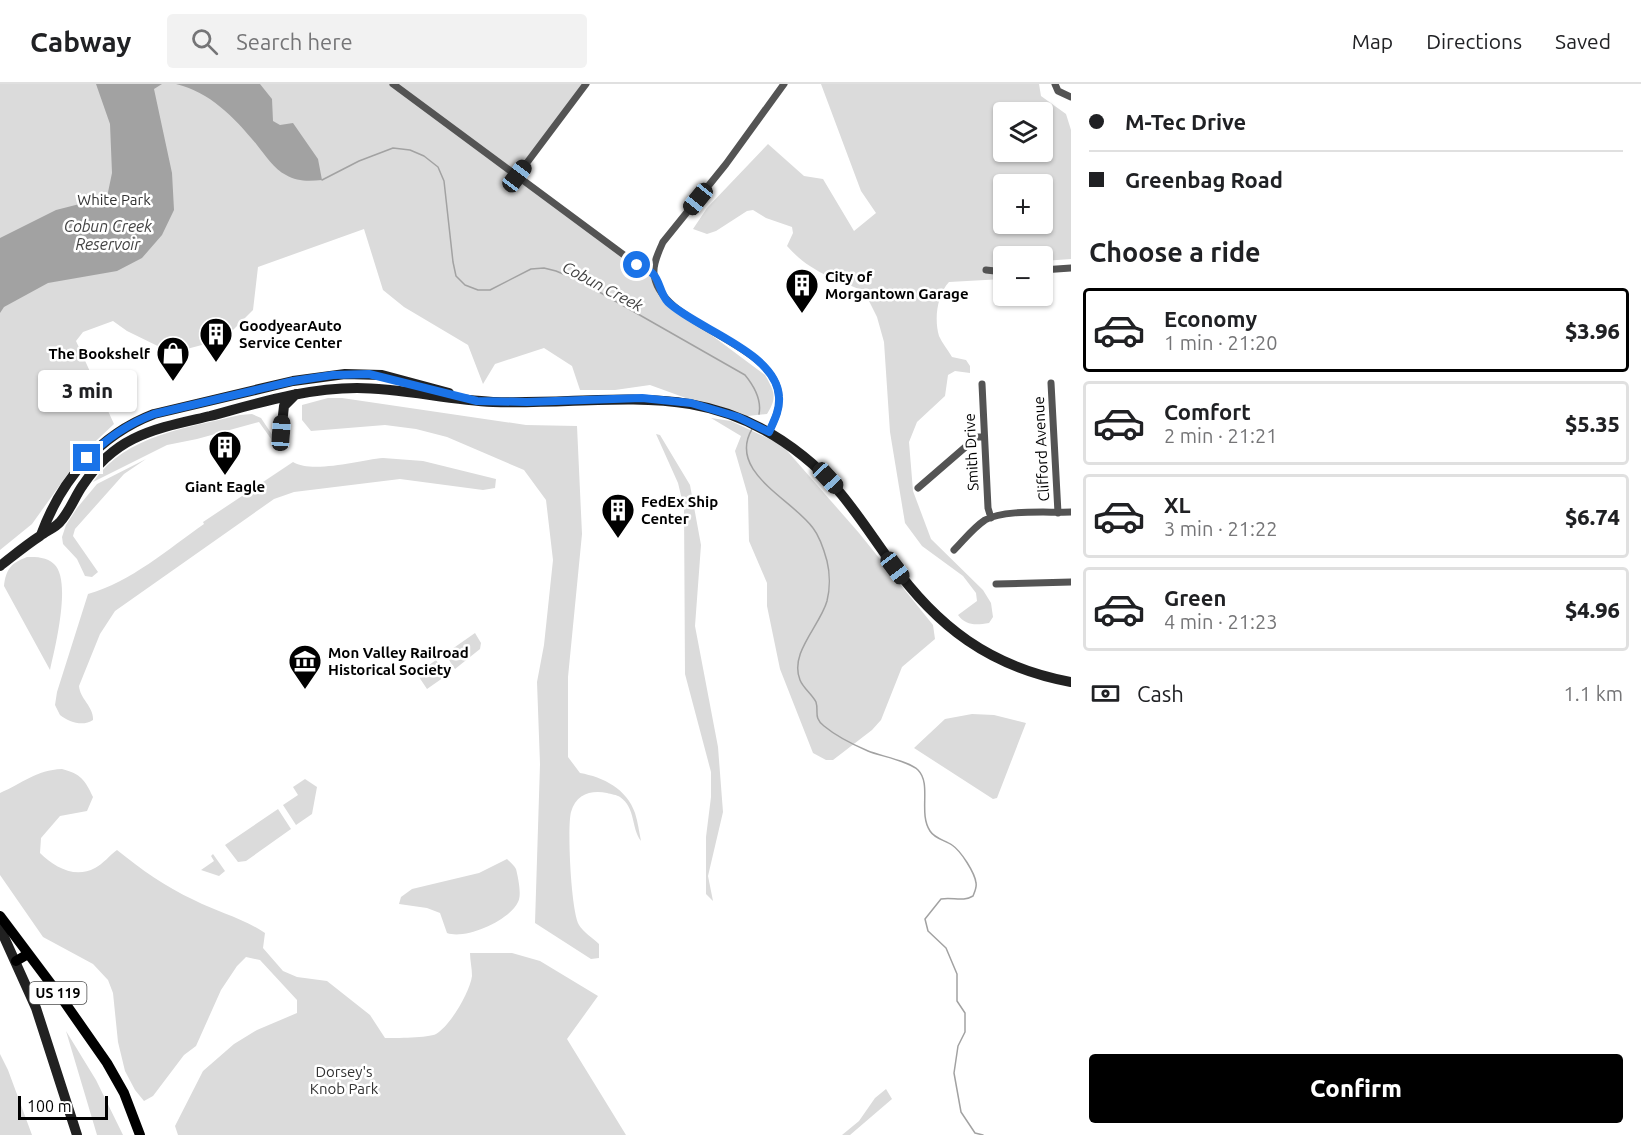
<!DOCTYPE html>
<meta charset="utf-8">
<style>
:root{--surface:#fff;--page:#f2f2f2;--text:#202124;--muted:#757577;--line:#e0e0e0;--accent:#000}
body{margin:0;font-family:Ubuntu,sans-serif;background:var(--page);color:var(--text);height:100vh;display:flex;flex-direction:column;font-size:22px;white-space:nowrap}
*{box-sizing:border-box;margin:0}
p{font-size:20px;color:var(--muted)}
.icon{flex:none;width:33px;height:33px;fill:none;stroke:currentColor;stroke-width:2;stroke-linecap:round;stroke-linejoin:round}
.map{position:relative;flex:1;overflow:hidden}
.side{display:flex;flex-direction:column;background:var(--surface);width:570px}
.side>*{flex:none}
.banner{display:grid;align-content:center;height:132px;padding:0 18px;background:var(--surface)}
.controls{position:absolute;left:993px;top:18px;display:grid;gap:12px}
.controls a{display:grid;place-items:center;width:60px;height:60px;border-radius:6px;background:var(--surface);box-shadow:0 2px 4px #0004;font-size:30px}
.scale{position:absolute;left:18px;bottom:15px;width:90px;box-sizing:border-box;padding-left:6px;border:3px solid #000;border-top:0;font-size:16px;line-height:21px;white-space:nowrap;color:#000;-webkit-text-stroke:4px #fff;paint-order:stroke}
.end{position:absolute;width:27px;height:27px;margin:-14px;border:8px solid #1a73e8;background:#fff;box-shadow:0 0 0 3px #fff}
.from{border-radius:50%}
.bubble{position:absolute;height:42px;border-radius:6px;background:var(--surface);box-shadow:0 2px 4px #0004;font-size:20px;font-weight:800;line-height:42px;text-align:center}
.car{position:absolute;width:18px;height:36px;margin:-18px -9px;border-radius:8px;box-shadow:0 0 4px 2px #0007;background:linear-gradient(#222 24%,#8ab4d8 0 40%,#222 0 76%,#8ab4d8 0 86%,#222 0)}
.banner b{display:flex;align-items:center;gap:21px;height:57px;font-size:22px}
.banner b+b{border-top:2px solid var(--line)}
.banner i{width:15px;height:15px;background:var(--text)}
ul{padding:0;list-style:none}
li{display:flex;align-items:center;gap:18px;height:84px;margin:0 12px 9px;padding:0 6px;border:3px solid var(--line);border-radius:6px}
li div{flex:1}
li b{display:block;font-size:22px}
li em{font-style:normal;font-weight:800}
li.active{border-color:var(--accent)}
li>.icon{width:54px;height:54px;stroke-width:1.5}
h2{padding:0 18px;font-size:27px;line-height:72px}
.pay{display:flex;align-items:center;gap:15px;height:66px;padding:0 18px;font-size:22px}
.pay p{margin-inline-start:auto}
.primary-button{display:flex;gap:12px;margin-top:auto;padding:12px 18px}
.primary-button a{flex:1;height:69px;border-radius:6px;background:var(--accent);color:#fff;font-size:24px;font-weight:800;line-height:69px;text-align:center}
header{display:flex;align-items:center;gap:36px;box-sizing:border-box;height:84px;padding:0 30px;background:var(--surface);border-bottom:2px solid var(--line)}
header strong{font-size:28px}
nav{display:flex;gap:33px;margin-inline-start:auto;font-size:21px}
.search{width:420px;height:54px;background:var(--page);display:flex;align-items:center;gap:15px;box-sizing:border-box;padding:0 21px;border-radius:6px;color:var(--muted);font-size:22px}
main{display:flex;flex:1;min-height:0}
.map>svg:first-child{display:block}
.green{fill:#dbdbdb;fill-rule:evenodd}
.water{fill:#a2a2a2}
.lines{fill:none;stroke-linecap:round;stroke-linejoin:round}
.stream{stroke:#a2a2a2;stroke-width:1.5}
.minor{stroke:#545454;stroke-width:7}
.secondary{stroke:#212121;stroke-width:10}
.primary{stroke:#000;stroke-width:10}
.route{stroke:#1a73e8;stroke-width:8}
.labels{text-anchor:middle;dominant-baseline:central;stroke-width:5;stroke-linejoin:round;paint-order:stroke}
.shield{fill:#fff;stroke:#4c4c4c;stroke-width:1.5}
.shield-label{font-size:14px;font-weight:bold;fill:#000}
.park-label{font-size:15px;fill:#323232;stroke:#fff}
.poi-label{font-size:15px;font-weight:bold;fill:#000;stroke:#fff;text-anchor:start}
.street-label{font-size:15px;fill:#000;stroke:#fff}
.water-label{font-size:16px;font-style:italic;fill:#434343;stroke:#fff}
</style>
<header>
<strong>Cabway</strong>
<div class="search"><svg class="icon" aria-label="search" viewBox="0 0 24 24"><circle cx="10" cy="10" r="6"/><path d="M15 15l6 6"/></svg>Search here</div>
<nav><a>Map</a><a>Directions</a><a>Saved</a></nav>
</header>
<main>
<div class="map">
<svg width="1071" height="1051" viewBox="0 0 1071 1051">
<rect width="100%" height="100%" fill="#fff"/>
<path class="green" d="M0,0H586L517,92L654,190L667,218L765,291C774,307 778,313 767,330L738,333L650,301L615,306H580L572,282L544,264L495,280L483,300L468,261L404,223L383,206L364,145L258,183L253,226L224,255L172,269L127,247L113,237L83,248L76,257L114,340L82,370L32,440L0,466Z
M821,0H1039L1041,12L1066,30L1071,46V175L1043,177L1042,172H1004L1003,195L949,198C937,211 934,235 939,252C942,259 948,266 952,273L966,276L970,282V289L955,287L948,291L945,312L917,338L909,358L913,407L931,455L983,506L991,519L993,533L989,539C976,541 966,542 958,531L977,517L976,509L963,492L922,462L905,439L890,348L884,258L877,233L864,207C833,194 810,188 787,162L793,149L792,143L766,134L753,126L747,127L716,147L707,150L693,145L707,124L768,60L804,92L823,95L854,147L876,129L861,107ZM1004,28H1042V68H1004ZM1004,100H1042V140H1004Z
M328,314H342L526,341L577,342L582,450L568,593V673L580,689C603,693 627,705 635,729C638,738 639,748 641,757C631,744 636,724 620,713C617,711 611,710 607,709C591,706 576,710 571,728C567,743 571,828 579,841C583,848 593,854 599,860V874L591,875L535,839L540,680L537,598L544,561L553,476L546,416L524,386L447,353L416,345L385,341L311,347L302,336V321Z
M252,330L261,334L275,355L274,359L259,338L197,355L167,361L93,398C127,350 187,344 240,331Z
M711,334L731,337L782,361L859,449L933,541L935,555L902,583L881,636L872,646L833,676H826L813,669L780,585L767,522V499L749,457L748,412L735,367L741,352Z
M656,350L660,351L690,401L701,461L695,542L718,663L723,728L708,792L713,817L706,810V753L711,713V688L685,590L684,424L678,399Z
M383,374L423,377L496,395L495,404L483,406L400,395L294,408L274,415L115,527L100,550L79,602C80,615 94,623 93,636C83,643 69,638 60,631L55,621L57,608L88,510C131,498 168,465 204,440L203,438L293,378C313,390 359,376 383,374Z
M146,375L124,390L75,445L73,452L98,488L92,493L85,492L77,475L63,460L62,453L66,441L77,424L97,400Z
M27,473C37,473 47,473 54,480C72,496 55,564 50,586L4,502C6,485 11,479 27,473Z
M475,549L481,559L480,565L455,585L445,570Z
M436,576L447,591L427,605L417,590Z
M972,630L994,631L1026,639L997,714L993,715L914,664L945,635Z
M62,685C81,690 85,696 93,713L87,727L60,732L41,754L40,769C54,783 75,795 95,784C103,780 110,771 117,766C142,786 164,802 194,816C217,828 243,834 265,849L263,864L283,887L297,893L327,897L370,931L385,954C395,954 429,954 436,950C450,942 470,908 472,892C472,884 470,876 470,869H512L540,877L598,912L567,955L626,1051H178L175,1042L203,987L234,960L257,946L297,929V916L260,876L246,873L237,882L221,906L196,962L184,971L153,1012L144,1017L135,1006L125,987L118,958L113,909L108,896L93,880L43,853L0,791V709C23,699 36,686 62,685Z
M305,695L317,703L312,730L296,741L283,721L298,711L293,703Z
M278,725L291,745L246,777L238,778L225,761Z
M213,770L225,787L219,792L201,786L214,777L211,772Z
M507,775C510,778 514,781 516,785C518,793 522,811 518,818C510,836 466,856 447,849L440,829L427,824L399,820L401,813L412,805L479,789Z
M66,947L96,996L123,1051H97Z
M0,970L8,986L32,1051H0Z
M886,1005L892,1015L850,1051H842L859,1037L875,1014Z"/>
<path class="water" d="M96,0H162L154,5L172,89L174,126L162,151L142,174L117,187L48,199L4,223L0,229V154L56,126L107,113L112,89L110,40Z
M176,0H260L272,15L273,37L280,41L293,39L318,75L322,96C310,97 297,98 286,91C274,85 265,71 257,61C235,34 210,8 176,0Z"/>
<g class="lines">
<path class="stream" d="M322,96L359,77L393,64L410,66L424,72L438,83L444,97L453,178L456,192L465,201L478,206H490L531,185L544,184L556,187L580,197L745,291C754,302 762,315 759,330
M752,345C727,388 792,415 813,444C820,453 824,466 827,477C830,489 830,505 827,517C820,542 789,569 800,596C803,604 812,610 816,618C819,628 813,633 824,642C836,652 854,661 868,667C880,672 909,677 918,686C932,700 918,729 930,747C935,755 945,756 952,761C961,767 975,789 976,799C977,803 975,807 973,812C963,818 953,813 941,815L925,835L928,847L946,864L957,890V917L965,929V948L958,962L954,989L961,1028L975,1049L983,1051"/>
<path class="minor" d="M393,0L628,174L654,190
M1055,0L1058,7L1071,13
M517,92L586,0
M986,186L1004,188
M1042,186L1071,184
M1051,299L1058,429
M982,300L988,424L991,434
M769,348C774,337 780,326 779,313C777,258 657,241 654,189C653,179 659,167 663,158L726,80L784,0
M918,404L977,353H984
M954,466C964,456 973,444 985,436C1005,425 1048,429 1071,428
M996,500L1071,498"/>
<path class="secondary" d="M281,349L284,322L296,310
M41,451C61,396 99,351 154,330L293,297L345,290L382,291L449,309
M0,482C13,472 26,461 40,452C46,447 55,444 60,438C70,427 75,412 83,401C95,383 113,365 133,355C157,343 185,338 210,332C259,319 306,304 357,304C402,304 447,316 493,318C609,322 703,291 803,372C840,401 863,440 890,477C937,543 990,583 1071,598
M0,844L36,924L77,1051"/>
<path class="primary" d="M0,832L63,916L107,979L124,1009L140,1051
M16,877L28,870"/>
</g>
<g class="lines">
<path class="route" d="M87,374C107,354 127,340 154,330L293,297L333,291L369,290L477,317L527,318L642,314L691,319L738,333L769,348C774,337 780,326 779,313C777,268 696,245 668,218C660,210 660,197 653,190C650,186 642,183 637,181"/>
</g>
<defs>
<symbol id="building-pin" viewBox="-11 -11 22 30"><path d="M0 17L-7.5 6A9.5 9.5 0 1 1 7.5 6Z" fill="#000" stroke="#fff"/><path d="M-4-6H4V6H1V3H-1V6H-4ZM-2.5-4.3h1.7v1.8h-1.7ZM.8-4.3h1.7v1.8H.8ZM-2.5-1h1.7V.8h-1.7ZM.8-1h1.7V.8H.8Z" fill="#fff"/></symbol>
<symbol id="shop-pin" viewBox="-11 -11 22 30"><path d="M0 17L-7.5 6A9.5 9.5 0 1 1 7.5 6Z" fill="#000" stroke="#fff"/><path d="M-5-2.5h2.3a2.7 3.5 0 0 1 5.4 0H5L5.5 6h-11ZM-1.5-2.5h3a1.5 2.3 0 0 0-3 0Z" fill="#fff"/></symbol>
<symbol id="museum-pin" viewBox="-11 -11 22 30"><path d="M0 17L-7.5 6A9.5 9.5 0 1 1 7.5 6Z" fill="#000" stroke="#fff"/><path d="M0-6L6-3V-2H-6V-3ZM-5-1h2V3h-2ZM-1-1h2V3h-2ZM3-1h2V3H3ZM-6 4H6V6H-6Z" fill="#fff"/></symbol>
</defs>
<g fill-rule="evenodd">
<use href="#building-pin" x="783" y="182" width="38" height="52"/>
<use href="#building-pin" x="197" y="231" width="38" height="52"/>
<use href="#shop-pin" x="154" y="250" width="38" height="52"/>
<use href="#building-pin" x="206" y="344" width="38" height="52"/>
<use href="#building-pin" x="599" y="407" width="38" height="52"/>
<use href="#museum-pin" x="286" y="558" width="38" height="52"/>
</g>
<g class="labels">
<rect class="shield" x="29.5" y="898" width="57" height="22" rx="4.5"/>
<g class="shield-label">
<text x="58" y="909">US 119</text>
</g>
<g class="park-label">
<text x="114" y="115">White Park</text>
<text x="344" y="987">Dorsey's<tspan x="344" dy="17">Knob Park</tspan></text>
</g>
<g class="poi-label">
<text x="825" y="192">City of<tspan x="825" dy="17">Morgantown Garage</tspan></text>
<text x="239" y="241">GoodyearAuto<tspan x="239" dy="17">Service Center</tspan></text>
<text x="150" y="269" text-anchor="end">The Bookshelf</text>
<text x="225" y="402" text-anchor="middle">Giant Eagle</text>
<text x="641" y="417">FedEx Ship<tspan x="641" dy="17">Center</tspan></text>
<text x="328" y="568">Mon Valley Railroad<tspan x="328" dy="17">Historical Society</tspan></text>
</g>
<g class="street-label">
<text transform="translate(1041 365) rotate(-93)">Clifford Avenue</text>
<text transform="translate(971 368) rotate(-93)">Smith Drive</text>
</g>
<g class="water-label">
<text x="108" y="142">Cobun Creek<tspan x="108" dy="18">Reservoir</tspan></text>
<text transform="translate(603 202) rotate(28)">Cobun Creek</text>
</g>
</g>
</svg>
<div class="controls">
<a><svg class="icon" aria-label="layers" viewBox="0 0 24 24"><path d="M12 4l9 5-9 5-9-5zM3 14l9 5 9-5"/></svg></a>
<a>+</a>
<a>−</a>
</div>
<div class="scale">100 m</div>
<i class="end from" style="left:637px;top:181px"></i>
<i class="end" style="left:87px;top:374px"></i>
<div class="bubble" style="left:38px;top:286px;width:99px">3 min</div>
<i class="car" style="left:517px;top:92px;rotate:37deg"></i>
<i class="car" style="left:698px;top:115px;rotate:219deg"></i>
<i class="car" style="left:281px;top:349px;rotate:4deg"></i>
<i class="car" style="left:828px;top:394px;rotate:137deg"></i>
<i class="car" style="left:895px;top:484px;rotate:143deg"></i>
</div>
<section class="side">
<div class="banner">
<b><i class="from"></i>M-Tec Drive</b>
<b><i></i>Greenbag Road</b>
</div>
<h2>Choose a ride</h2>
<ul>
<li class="active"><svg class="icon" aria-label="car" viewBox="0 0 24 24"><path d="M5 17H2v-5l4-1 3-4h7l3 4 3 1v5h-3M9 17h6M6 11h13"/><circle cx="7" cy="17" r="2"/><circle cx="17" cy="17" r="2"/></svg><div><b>Economy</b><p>1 min · 21:20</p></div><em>$3.96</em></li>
<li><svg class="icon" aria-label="car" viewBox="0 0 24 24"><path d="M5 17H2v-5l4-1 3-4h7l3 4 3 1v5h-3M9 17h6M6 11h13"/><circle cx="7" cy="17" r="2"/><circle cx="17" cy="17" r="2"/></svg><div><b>Comfort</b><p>2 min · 21:21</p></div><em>$5.35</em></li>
<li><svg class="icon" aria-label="car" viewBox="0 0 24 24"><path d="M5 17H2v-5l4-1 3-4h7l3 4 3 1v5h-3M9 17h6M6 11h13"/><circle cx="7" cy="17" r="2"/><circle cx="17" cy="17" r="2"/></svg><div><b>XL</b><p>3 min · 21:22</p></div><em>$6.74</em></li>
<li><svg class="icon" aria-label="car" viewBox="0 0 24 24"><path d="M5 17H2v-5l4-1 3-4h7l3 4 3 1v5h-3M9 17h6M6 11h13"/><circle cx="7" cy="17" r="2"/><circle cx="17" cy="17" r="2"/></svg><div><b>Green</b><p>4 min · 21:23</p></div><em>$4.96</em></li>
</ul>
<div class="pay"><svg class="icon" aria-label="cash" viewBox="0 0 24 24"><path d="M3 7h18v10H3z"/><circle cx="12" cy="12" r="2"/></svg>Cash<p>1.1 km</p></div>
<div class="primary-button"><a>Confirm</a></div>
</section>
</main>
